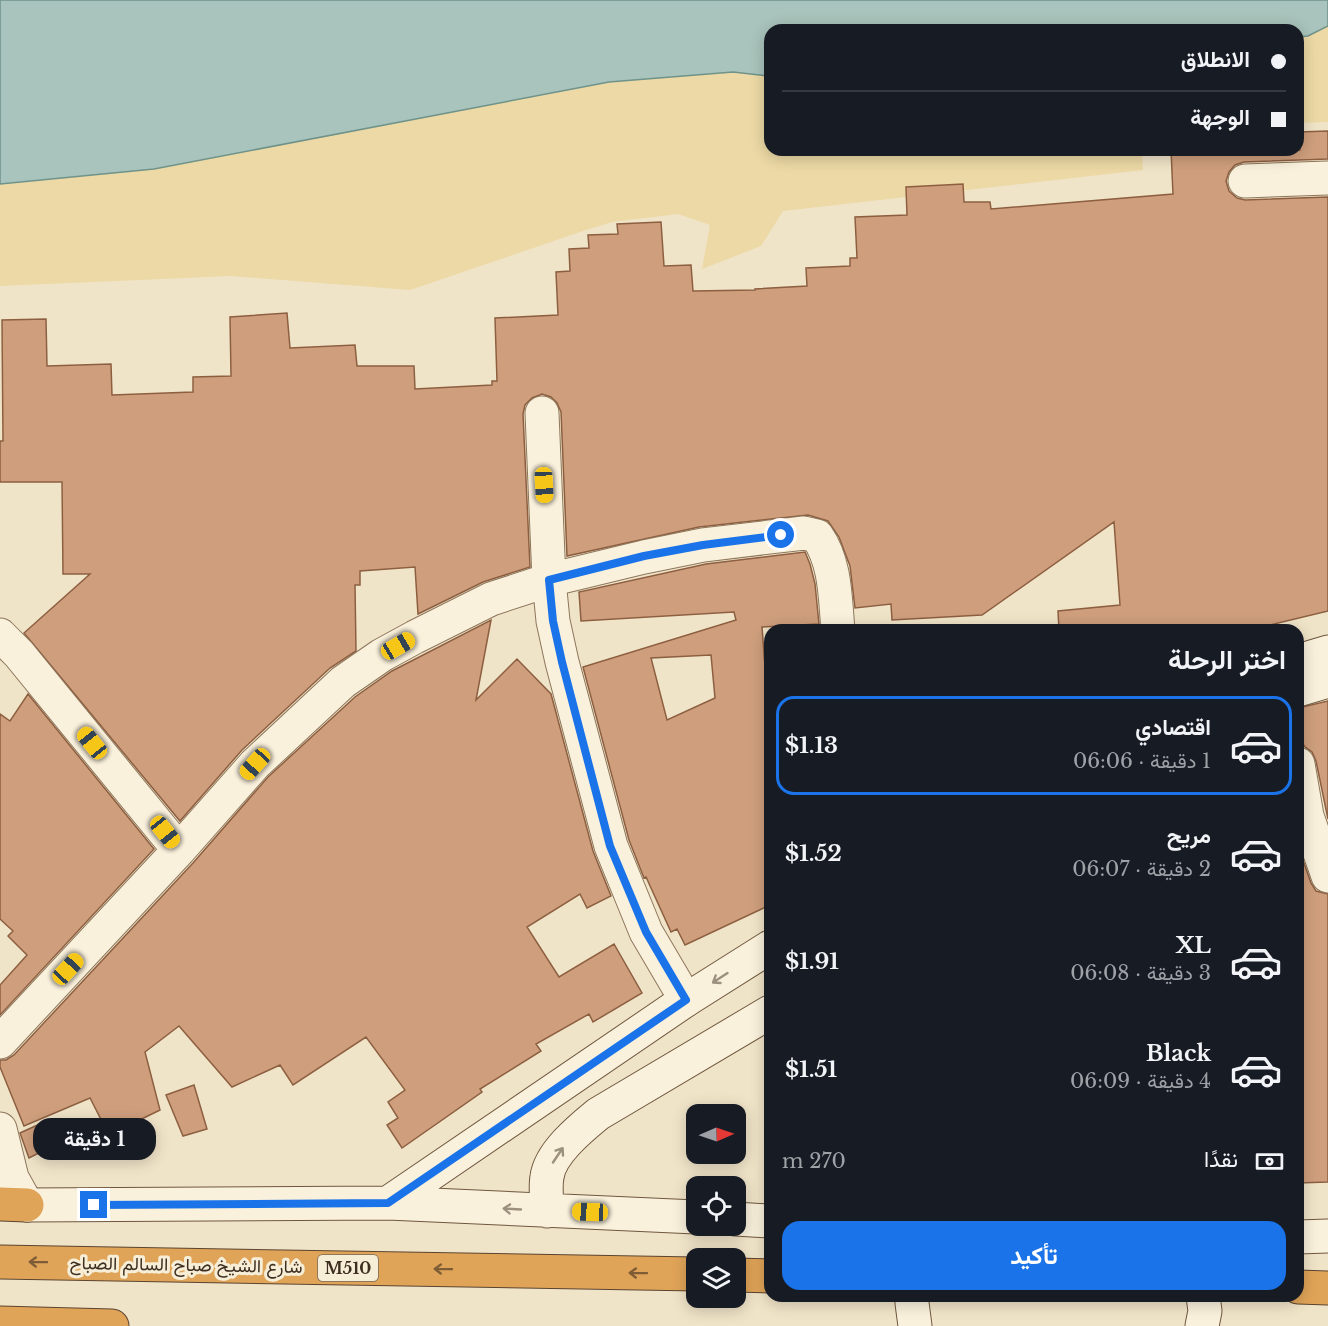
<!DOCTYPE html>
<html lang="ar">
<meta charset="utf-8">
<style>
:root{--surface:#171b24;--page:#242831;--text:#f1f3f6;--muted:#9ea1a6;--line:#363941;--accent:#1a73e8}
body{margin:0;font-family:"Libre Baskerville",Vazirmatn,serif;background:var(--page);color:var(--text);direction:rtl;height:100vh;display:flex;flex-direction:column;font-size:22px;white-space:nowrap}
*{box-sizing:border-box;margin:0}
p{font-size:20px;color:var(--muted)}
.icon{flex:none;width:33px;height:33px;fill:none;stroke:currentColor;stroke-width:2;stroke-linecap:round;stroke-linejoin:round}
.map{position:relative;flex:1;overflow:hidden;direction:ltr}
.side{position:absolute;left:764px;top:624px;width:540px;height:678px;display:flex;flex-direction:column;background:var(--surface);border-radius:18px;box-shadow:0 3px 15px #0003;direction:rtl}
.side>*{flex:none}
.hud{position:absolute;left:764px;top:24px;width:540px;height:132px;border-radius:18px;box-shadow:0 3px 15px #0003;direction:rtl;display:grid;align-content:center;height:132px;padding:0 18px;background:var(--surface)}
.needle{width:39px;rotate:88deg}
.tools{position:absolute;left:686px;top:1104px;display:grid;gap:12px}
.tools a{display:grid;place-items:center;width:60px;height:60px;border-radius:12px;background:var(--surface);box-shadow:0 3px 15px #0003;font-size:30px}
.end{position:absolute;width:27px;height:27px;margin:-14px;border:8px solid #1a73e8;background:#fff;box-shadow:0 0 0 3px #fff}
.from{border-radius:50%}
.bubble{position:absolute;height:42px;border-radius:18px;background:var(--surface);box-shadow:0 3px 15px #0003;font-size:20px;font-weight:700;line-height:42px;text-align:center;direction:rtl}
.car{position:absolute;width:18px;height:36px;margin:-18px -9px;border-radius:8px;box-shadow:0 0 4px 2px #0007;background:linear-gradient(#f5c518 24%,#345 0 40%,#f5c518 0 76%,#345 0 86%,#f5c518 0)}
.hud b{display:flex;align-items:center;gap:21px;height:57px;font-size:22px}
.hud b+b{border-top:2px solid var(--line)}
.hud i{width:15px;height:15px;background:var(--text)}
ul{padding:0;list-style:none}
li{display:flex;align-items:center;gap:18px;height:99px;margin:0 12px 9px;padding:0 6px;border:3px solid transparent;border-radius:18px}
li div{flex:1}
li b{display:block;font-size:22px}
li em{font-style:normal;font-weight:700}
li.current{border-color:var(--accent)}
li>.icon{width:54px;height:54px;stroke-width:1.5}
h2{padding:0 18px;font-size:27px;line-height:72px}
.pay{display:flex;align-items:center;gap:15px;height:66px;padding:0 18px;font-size:22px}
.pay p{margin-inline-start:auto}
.cta{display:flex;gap:12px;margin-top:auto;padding:12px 18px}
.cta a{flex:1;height:69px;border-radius:18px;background:var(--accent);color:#fff;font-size:24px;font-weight:700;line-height:69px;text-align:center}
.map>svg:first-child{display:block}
.sand{fill:#ecd9a5}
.water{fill:#a9c4bc;stroke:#6f938a;stroke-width:1.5}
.building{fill:#cf9f7d;stroke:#8d5f41;stroke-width:1.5;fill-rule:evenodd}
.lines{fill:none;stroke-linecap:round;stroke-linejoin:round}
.street-casing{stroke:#8d765c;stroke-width:35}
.secondary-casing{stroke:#6f573f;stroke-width:35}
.highway-casing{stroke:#5b4430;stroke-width:35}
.street{stroke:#faf1dc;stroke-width:33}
.secondary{stroke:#faf1dc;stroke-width:33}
.highway{stroke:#e0a458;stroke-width:33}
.oneway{stroke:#9c907e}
.oneway2{stroke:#7e5d36}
.route{stroke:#1a73e8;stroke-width:8}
.labels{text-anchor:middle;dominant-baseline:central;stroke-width:6;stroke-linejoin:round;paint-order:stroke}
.shield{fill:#f7eed8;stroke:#756857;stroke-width:1.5}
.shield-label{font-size:16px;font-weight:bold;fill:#3d2e20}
.street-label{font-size:18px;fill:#3d2e20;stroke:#f7eed8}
</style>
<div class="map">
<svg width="1328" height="1326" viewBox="0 0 1328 1326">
<rect width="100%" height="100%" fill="#f0e4c8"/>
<path class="sand" d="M1328,26V122L1298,123V37L1308,36Z
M733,72L769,76L770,150H1142L1143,170L783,211L761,246L702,269L710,225L678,214L612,222L586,230L410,290L231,276L0,286V184L154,169L609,82Z"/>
<path class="water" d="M0,0H1328V26L1308,36L1298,37V30H770L769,76L733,72L609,82L154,169L0,184Z"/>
<path class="building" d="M1328,131V159L1244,162L1235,165L1229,172L1226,181L1229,191L1237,198L1245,200L1328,197V611L1249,630H1059L1058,611L1120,605L1114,522L982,615L892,620L891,604L855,608L850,566L839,537L828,521L808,515L699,527L567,556L561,412L557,403L551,397L542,394L532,398L525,405L523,414L530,567L483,582L418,614L415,567L360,571V585H355L356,651L330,668L242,750L180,821L24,633L90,574H63L62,482H0V441H3L2,320L46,319L47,366L111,364L112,395L193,392V377L231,376L230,317L287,313L290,348L355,345L357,366H414L415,389L492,385V381H497L495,318L558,315L556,272L570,271L569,249L589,248L588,235L618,234L617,224L661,222L664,266L691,265L693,291L755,290V289L807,286L806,268L850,266V258H857L855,217L907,215L906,187L963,184L964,202H990L991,209L1173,194L1171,150H1300L1299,132Z
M805,552L810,564L815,584L819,624L762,627L767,693L770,692V905L685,945L677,929L671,932L646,877L644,878L629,840L583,667L736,620L734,612L581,621L579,592L706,564ZM711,655L715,698L667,720L651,658Z
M491,620L476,700L517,659L551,694L593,851L611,896L587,908L580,894L527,927L559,977L614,944L642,993L593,1022L589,1014L536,1044L541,1051L480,1089L482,1092L402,1148L387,1125L398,1118L388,1102L405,1090L366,1037L293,1085L280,1065L232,1087L179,1026L145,1052L160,1110L109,1135L90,1098L24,1126L0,1067V1060H6L14,1055L193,863L268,777L355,697L392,671Z
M28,694L154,849L0,1015V985L27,955L8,936L13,931L0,919V714L10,721Z
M1328,701V819L1316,761L1312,752L1304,746L1298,724V708Z
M1298,846L1311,883L1316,891L1328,894V1182L1298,1183Z
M194,1085L207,1129L183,1136L166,1095Z
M44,1122L55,1145L29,1158L20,1133Z"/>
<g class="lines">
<defs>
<path id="street" d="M1245,181L1328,178
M542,413L549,580L553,621L562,662L611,846L646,932L686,1000
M0,635L19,654L179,850
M1298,764L1307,816L1328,876
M0,1042L179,850L255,764L343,682L382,655L415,637L491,599L549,580L644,557L703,545L804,533L817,536C836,563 835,598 838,630
M0,1129L12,1178L27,1205"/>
<path id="secondary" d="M1298,661L1328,652
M1298,690L1328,681
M388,1203L686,1000L770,947
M27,1205L388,1203L696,1217
M547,1211C547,1200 545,1187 547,1177C550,1153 581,1128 598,1114L770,1012
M735,1219L770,1221
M1298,1237L1328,1236
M913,1296L912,1303L915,1326
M1202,1326L1205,1311L1203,1296"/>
<path id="highway" d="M0,1204L27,1205
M0,1262L696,1274
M735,1275L770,1276
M1298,1287L1328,1288
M0,1323L112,1326"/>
</defs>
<use href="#street" class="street-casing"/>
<use href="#secondary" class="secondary-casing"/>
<use href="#highway" class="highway-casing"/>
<use href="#street" class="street"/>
<use href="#secondary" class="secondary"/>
<use href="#highway" class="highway"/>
</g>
<defs><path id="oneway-shaft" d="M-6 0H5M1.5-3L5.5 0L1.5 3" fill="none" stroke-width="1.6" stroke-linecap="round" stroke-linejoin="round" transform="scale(1.5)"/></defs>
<g class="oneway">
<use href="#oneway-shaft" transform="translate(720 978) rotate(147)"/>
<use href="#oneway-shaft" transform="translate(558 1155) rotate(-56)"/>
<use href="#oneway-shaft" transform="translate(512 1209) rotate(-177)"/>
</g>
<g class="oneway2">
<use href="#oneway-shaft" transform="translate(38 1262) rotate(-179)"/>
<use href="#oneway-shaft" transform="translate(443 1269) rotate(-179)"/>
<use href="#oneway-shaft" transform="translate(638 1273) rotate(-179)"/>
</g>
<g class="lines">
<path class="route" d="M94,1205L388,1203L686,1000L646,932L610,846L562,662L553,621L549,580L644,556L703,545L781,535"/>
</g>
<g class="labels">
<rect class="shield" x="318" y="1255" width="60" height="26" rx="4.5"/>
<g class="shield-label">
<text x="348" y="1268">M510</text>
</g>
<g class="street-label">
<text transform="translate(186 1265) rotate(1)">شارع الشيخ صباح السالم الصباح</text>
</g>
</g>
</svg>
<div class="tools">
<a><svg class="needle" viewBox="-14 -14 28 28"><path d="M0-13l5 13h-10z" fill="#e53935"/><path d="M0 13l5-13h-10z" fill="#9ea1a6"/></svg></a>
<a><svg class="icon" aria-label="locate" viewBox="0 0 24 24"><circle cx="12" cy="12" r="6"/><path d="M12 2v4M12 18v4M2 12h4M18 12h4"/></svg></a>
<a><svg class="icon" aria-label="layers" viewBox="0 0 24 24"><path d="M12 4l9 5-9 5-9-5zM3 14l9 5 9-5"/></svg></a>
</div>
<i class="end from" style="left:781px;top:535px"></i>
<i class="end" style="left:94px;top:1205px"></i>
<div class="bubble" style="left:33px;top:1118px;width:123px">1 دقيقة</div>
<i class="car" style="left:544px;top:485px;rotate:177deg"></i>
<i class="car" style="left:398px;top:646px;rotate:60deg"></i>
<i class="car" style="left:92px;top:743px;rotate:321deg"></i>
<i class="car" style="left:255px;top:764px;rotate:222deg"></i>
<i class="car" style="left:165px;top:832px;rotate:141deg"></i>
<i class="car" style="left:68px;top:969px;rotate:43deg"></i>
<i class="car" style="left:590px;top:1212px;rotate:272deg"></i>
<div class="hud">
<b><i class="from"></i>الانطلاق</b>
<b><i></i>الوجهة</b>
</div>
<section class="side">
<h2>اختر الرحلة</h2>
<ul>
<li class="current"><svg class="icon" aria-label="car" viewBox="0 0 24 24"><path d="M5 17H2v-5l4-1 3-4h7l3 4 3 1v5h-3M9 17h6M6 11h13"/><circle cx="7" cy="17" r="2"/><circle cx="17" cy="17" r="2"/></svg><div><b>اقتصادي</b><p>1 دقيقة · 06:06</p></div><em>$1.13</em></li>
<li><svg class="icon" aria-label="car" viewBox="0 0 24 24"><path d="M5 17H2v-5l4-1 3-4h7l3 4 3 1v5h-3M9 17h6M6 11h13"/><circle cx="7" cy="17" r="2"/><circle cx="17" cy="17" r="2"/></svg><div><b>مريح</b><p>2 دقيقة · 06:07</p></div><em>$1.52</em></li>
<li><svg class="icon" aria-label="car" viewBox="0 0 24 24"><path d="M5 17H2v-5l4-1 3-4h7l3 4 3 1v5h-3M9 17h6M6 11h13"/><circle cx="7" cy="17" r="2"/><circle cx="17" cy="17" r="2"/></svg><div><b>XL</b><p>3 دقيقة · 06:08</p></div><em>$1.91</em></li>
<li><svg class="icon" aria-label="car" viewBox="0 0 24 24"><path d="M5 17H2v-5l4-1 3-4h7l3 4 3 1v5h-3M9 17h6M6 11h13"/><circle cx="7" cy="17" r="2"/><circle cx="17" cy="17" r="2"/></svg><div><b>Black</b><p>4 دقيقة · 06:09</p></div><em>$1.51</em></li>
</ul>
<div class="pay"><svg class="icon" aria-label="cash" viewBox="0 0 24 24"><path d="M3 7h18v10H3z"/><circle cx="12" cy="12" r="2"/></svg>نقدًا<p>270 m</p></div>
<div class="cta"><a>تأكيد</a></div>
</section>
</div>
